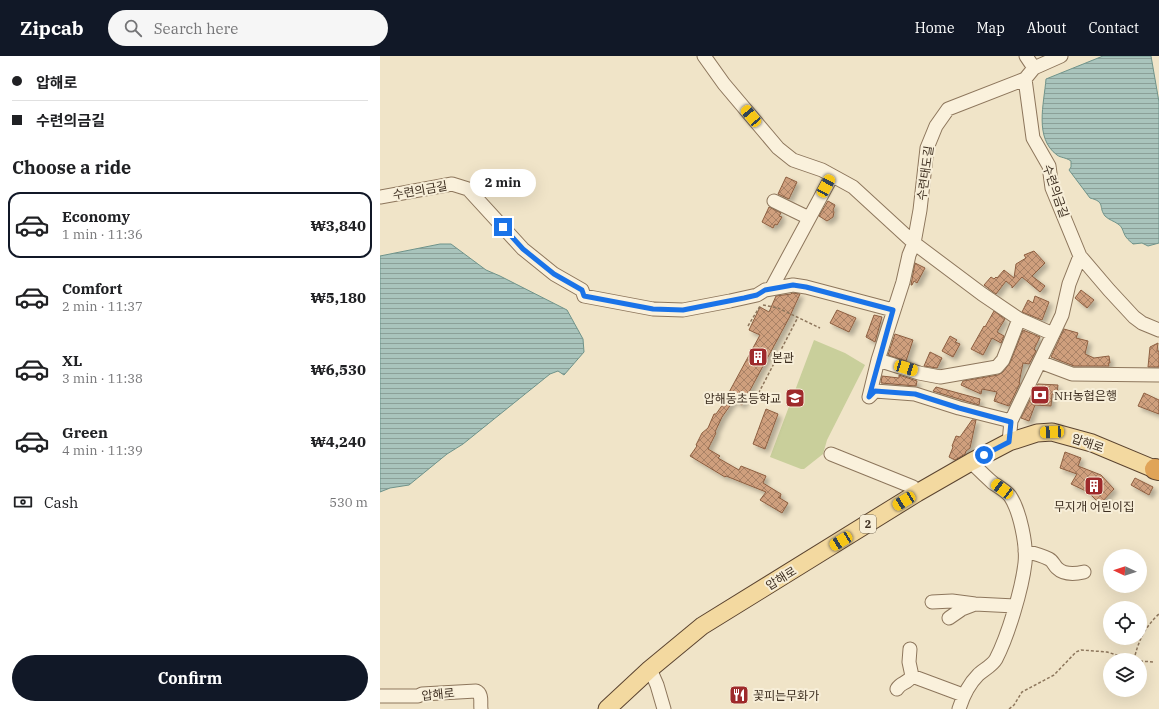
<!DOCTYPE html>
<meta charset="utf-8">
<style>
:root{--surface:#fff;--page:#f6f6f6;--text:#202124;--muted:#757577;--line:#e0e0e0;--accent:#111827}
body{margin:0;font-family:"IBM Plex Serif","Noto Sans KR",serif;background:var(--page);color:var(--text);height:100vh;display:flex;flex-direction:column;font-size:15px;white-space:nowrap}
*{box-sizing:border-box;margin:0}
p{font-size:13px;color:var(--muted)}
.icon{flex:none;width:22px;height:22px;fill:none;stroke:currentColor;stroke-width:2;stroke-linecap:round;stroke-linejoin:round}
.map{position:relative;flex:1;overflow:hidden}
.sheet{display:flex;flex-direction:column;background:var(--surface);width:380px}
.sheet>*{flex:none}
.top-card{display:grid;align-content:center;height:88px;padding:0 12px;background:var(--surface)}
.needle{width:26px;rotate:274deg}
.buttons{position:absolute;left:723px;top:493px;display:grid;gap:8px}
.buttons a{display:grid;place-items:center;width:44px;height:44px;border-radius:50%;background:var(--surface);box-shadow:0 4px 16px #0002;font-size:20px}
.end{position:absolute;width:18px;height:18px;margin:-9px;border:5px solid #1a73e8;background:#fff;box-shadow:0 0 0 2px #fff}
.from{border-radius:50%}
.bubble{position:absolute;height:28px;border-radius:14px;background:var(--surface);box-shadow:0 4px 16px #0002;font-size:13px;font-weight:700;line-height:28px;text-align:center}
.car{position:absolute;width:12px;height:24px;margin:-12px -6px;border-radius:5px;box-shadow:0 0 3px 1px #0007;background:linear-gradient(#f5c518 24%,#345 0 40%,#f5c518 0 76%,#345 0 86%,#f5c518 0)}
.top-card b{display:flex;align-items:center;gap:14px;height:38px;font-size:15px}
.top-card b+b{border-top:1px solid var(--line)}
.top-card i{width:10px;height:10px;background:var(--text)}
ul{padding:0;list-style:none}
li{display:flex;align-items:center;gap:12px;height:66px;margin:0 8px 6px;padding:0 4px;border:2px solid transparent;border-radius:12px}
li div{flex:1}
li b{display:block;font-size:15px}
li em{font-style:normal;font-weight:700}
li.on{border-color:var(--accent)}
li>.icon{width:36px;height:36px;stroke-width:1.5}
h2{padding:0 12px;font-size:18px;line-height:48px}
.pay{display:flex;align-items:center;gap:10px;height:44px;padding:0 12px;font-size:15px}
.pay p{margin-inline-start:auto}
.cta{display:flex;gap:8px;margin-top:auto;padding:8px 12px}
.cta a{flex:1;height:46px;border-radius:24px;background:var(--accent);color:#fff;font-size:16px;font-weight:700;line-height:46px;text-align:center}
header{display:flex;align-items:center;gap:24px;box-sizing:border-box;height:56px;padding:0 20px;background:var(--accent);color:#fff}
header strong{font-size:19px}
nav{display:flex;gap:22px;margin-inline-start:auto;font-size:14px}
.search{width:280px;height:36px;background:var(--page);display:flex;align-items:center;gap:10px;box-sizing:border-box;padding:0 14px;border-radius:22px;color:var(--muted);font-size:15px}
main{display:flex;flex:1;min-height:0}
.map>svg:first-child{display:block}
.pitch{fill:#c9cf9b}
.water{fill:url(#water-rules);stroke:#6f938a}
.building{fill:url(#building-cross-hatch);stroke:#8d5f41;filter:url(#shadow)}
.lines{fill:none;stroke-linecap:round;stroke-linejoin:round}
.minor-casing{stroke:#8d765c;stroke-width:15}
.major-casing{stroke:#5b4430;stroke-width:19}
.highway-casing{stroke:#5b4430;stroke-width:22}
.path{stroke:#8d765c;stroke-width:1.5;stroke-dasharray:3 2;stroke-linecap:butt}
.minor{stroke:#faf1dc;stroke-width:13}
.major{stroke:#f3d9a0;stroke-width:17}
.highway{stroke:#e0a458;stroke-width:20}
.route{stroke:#1a73e8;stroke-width:5}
.labels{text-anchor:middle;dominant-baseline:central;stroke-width:4;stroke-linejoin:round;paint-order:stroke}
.shield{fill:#f7eed8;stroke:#756857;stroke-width:1}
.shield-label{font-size:11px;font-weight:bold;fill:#3d2e20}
.street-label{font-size:12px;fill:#3d2e20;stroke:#f7eed8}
.poi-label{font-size:12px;fill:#3d2e20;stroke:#f7eed8;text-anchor:start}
</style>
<header>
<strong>Zipcab</strong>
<div class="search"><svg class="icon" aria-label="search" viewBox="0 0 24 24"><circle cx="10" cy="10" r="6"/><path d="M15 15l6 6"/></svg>Search here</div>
<nav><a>Home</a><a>Map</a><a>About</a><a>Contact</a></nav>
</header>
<main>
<section class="sheet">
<div class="top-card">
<b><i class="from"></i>압해로</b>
<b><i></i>수련의금길</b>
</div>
<h2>Choose a ride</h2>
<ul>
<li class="on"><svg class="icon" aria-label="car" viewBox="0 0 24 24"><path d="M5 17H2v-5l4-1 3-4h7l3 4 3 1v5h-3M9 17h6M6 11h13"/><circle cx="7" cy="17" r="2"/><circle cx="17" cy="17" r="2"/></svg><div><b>Economy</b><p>1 min · 11:36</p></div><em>₩3,840</em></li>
<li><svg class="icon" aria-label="car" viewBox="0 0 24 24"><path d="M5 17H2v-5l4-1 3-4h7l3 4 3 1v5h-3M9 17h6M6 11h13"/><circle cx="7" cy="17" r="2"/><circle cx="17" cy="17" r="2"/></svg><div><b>Comfort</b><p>2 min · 11:37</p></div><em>₩5,180</em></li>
<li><svg class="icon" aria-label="car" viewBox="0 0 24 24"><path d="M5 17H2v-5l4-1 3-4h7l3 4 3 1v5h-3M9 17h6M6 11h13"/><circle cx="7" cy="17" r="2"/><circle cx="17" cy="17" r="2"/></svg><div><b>XL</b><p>3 min · 11:38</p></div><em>₩6,530</em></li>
<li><svg class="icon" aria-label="car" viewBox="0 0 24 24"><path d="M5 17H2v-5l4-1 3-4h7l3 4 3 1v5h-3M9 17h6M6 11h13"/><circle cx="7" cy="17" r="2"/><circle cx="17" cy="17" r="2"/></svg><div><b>Green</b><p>4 min · 11:39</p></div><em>₩4,240</em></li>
</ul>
<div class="pay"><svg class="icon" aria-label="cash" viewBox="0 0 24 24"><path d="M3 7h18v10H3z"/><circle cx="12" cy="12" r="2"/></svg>Cash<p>530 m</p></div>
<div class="cta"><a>Confirm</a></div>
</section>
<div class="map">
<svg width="779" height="653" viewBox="0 0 779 653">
<defs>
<pattern id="water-rules" width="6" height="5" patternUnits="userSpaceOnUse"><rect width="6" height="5" fill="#a9c4bc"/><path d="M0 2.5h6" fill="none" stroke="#8ba098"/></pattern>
<pattern id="building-cross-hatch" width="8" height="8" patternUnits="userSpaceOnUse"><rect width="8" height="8" fill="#cf9f7d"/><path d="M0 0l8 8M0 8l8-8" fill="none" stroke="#a98266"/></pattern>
<filter id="shadow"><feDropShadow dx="3.5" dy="3.5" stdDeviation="2" flood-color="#0004"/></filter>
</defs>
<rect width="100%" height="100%" fill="#f0e4c8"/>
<path class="pitch" d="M434,284L465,297L485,309L447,384L443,398L424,413H421L390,401Z"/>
<path class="water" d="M723,0H771L779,46V187L768,190L762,187L753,188C751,186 748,184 746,181C743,177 743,171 738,168C734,165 729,164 725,160C718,151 726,146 710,142L689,114L691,111V105C685,101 681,102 677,99C654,82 664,48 666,23Z
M60,188H71L106,214L120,220L187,254L203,283L204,296L184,319L178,315L170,318L83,388L67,398L29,429L10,432L0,436V200Z"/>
<path class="building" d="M406,121L417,126L409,143L398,138Z
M448,145L455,149L453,154L454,156L453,161L447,165L439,160Z
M389,151L401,157L399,160L402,161L397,169L395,168L393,172L382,166Z
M654,195L665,207L652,220L665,230L660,236L642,221L632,232V230L626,225L616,238L604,229L611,221L614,223L616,221L617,222L624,214L634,222L636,208L646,202L644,199Z
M535,207L545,212L537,227L534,225L532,229H531Z
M701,234L714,244L707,252L695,242Z
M412,237L420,238L409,262L362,349L354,344L342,361L335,376L336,377L328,393L340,400L338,402L359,414L361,410L386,420L383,427L401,438L400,442L398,441L408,447L402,457L380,444L386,436L346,420L345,421L310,400L317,390L316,389L322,377L328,372L334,358H336L348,341L347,340L380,279L369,274L380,251L389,256L396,240L411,238Z
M655,240L669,246L662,264L642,256L648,244L653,247Z
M457,254L476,262L469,276L450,267Z
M614,255L625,263L617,276L624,280L621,287L612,282L603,299L591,293L604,270L605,271Z
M494,259L502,261L495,286L486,281Z
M684,273L698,277L696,282L708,285L705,298L714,302L729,300L730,307H728L729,310H694L671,301Z
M643,274L660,281L654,293L656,295L649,308L643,307L639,327H640L629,350L614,345L617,336L602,333L601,338L581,329L583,325L618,319L623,316L630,307Z
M515,278L533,284L526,305L508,299Z
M570,280L577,284L575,286L580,288L573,301L562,295Z
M778,287L777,295H779V311H768L770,291Z
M550,296L562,302L557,312L544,310Z
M519,319L537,325L536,330L501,327L502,320L519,322Z
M658,328L678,329L677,338H672L671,350L655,349L649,365L641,362Z
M556,331L600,343L599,349L553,335Z
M764,337L779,344V358L758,350Z
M386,353L398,358L385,393L373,388Z
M592,364H596L590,392L586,395L585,398L575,404L569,401L573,391L572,390L576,380L580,381Z
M685,396L701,402L698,410L721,419L734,433L720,448L708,436L691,428L697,418L680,412Z
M755,422L773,431L769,439L751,429Z"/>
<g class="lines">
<defs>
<path id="minor" d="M324,0L344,28L398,92L413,104L442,114L473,131L534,187L602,238L639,263L673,278L631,365L629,386
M646,0L654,12
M645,23L653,82L669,110L672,132L700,200L689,228L682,259L673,278
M0,141L72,128L88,133L143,193L174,218L202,234L204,240L273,253L303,254L350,245L377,239L385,234L413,229L426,231L513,254
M394,145L429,162
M700,200L729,234L754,261L762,267L779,274
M391,233L452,120
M498,304L539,317L560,321L617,311L623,304L639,263
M660,306L692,318L779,319
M631,365L579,352L535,338L495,335L489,341L498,304L523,226L529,199L534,187L540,154L547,92L556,70L568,53L645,23L654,12L681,0
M451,398L533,431L537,437
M645,495C653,497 661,499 669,503C673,505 674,509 677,512C684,519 695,518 704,516
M552,546L572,545L595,548L635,550
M569,562L582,553L595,548
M530,593L529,606L532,620L583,639
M270,613L277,629L284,653
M517,633C521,626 527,628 532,620
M0,640H38L42,638L96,635C103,638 100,647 101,653
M579,653C583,640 588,629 598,619C603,614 612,610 616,603C628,580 642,533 645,507C647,489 640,455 630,440C626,435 619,431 613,427C605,420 598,413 591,406"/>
<path id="major" d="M227,653L270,613L322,570L537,437L591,406L629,386L657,377L672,376L712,387L779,415"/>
<path id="highway" d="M775,413L779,414"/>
</defs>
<use href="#minor" class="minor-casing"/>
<use href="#major" class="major-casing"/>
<use href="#highway" class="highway-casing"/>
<path class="path" d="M383,249L398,252L440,272
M368,270L380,250
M374,346L418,261
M754,604C758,585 765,571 779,558
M760,605L773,606
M629,653L634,649L642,636L674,619L696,596L701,594L727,596L753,604"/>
<use href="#minor" class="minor"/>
<use href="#major" class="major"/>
<use href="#highway" class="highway"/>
</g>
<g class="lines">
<path class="route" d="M123,171L143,193L174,218L202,234L204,240L273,253L303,254L364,242L377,239L385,234L402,231L413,229L426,231L513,254L489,341L495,335L535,338L579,352L631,366L629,386L604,399"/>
</g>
<defs>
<symbol id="building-square" viewBox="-11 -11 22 22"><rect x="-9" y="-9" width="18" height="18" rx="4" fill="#9e2a2b" stroke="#f7eed8"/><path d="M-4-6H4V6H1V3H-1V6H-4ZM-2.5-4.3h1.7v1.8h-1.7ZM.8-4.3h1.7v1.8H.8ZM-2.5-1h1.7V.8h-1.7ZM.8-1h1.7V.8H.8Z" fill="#fff"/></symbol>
<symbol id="bank-square" viewBox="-11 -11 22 22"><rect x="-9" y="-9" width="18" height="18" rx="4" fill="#9e2a2b" stroke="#f7eed8"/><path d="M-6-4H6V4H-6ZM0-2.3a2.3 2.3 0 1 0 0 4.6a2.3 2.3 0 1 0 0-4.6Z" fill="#fff"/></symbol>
<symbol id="school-square" viewBox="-11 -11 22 22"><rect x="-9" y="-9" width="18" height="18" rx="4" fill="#9e2a2b" stroke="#f7eed8"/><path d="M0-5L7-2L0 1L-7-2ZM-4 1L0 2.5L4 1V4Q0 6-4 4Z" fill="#fff"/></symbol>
<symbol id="restaurant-square" viewBox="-11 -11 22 22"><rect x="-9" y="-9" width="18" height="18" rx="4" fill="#9e2a2b" stroke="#f7eed8"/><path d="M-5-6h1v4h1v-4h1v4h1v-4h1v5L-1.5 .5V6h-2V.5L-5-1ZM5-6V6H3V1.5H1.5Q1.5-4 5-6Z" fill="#fff"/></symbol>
</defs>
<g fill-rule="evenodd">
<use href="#building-square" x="367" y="290" width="22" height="22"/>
<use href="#bank-square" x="649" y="328" width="22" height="22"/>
<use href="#school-square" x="404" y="331" width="22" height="22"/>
<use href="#building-square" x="703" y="419" width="22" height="22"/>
<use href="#restaurant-square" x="348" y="628" width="22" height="22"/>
</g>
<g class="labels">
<rect class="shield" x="480" y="459" width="16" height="18" rx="3"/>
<g class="shield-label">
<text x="488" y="468">2</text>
</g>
<g class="street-label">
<text transform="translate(545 117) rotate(-82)">수련태도길</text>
<text transform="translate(40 134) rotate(-10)">수련의금길</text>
<text transform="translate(676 135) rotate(71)">수련의금길</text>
<text transform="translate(708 387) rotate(19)">압해로</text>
<text transform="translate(401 522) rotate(-32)">압해로</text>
<text transform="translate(58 638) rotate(-6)">압해로</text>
</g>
<g class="poi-label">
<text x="392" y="301">본관</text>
<text x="674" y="339">NH농협은행</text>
<text x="401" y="342" text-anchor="end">압해동초등학교</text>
<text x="714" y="450" text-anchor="middle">무지개 어린이집</text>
<text x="373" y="639">꽃피는무화가</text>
</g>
</g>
</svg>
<div class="buttons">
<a><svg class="needle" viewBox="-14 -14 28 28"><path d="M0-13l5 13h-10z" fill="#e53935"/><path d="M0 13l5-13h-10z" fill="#757577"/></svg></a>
<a><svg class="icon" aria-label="locate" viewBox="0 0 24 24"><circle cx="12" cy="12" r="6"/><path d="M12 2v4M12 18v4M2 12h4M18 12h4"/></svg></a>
<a><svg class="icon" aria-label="layers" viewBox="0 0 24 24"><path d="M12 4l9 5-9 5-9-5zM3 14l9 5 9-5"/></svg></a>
</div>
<i class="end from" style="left:604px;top:399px"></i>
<i class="end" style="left:123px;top:171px"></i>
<div class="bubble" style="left:90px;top:113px;width:66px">2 min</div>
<i class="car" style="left:371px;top:60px;rotate:320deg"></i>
<i class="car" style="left:446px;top:130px;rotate:28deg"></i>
<i class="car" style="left:526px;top:312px;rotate:107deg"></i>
<i class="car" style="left:672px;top:376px;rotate:267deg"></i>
<i class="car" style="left:622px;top:433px;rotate:307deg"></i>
<i class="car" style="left:524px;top:445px;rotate:238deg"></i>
<i class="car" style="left:461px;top:485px;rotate:238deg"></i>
</div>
</main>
